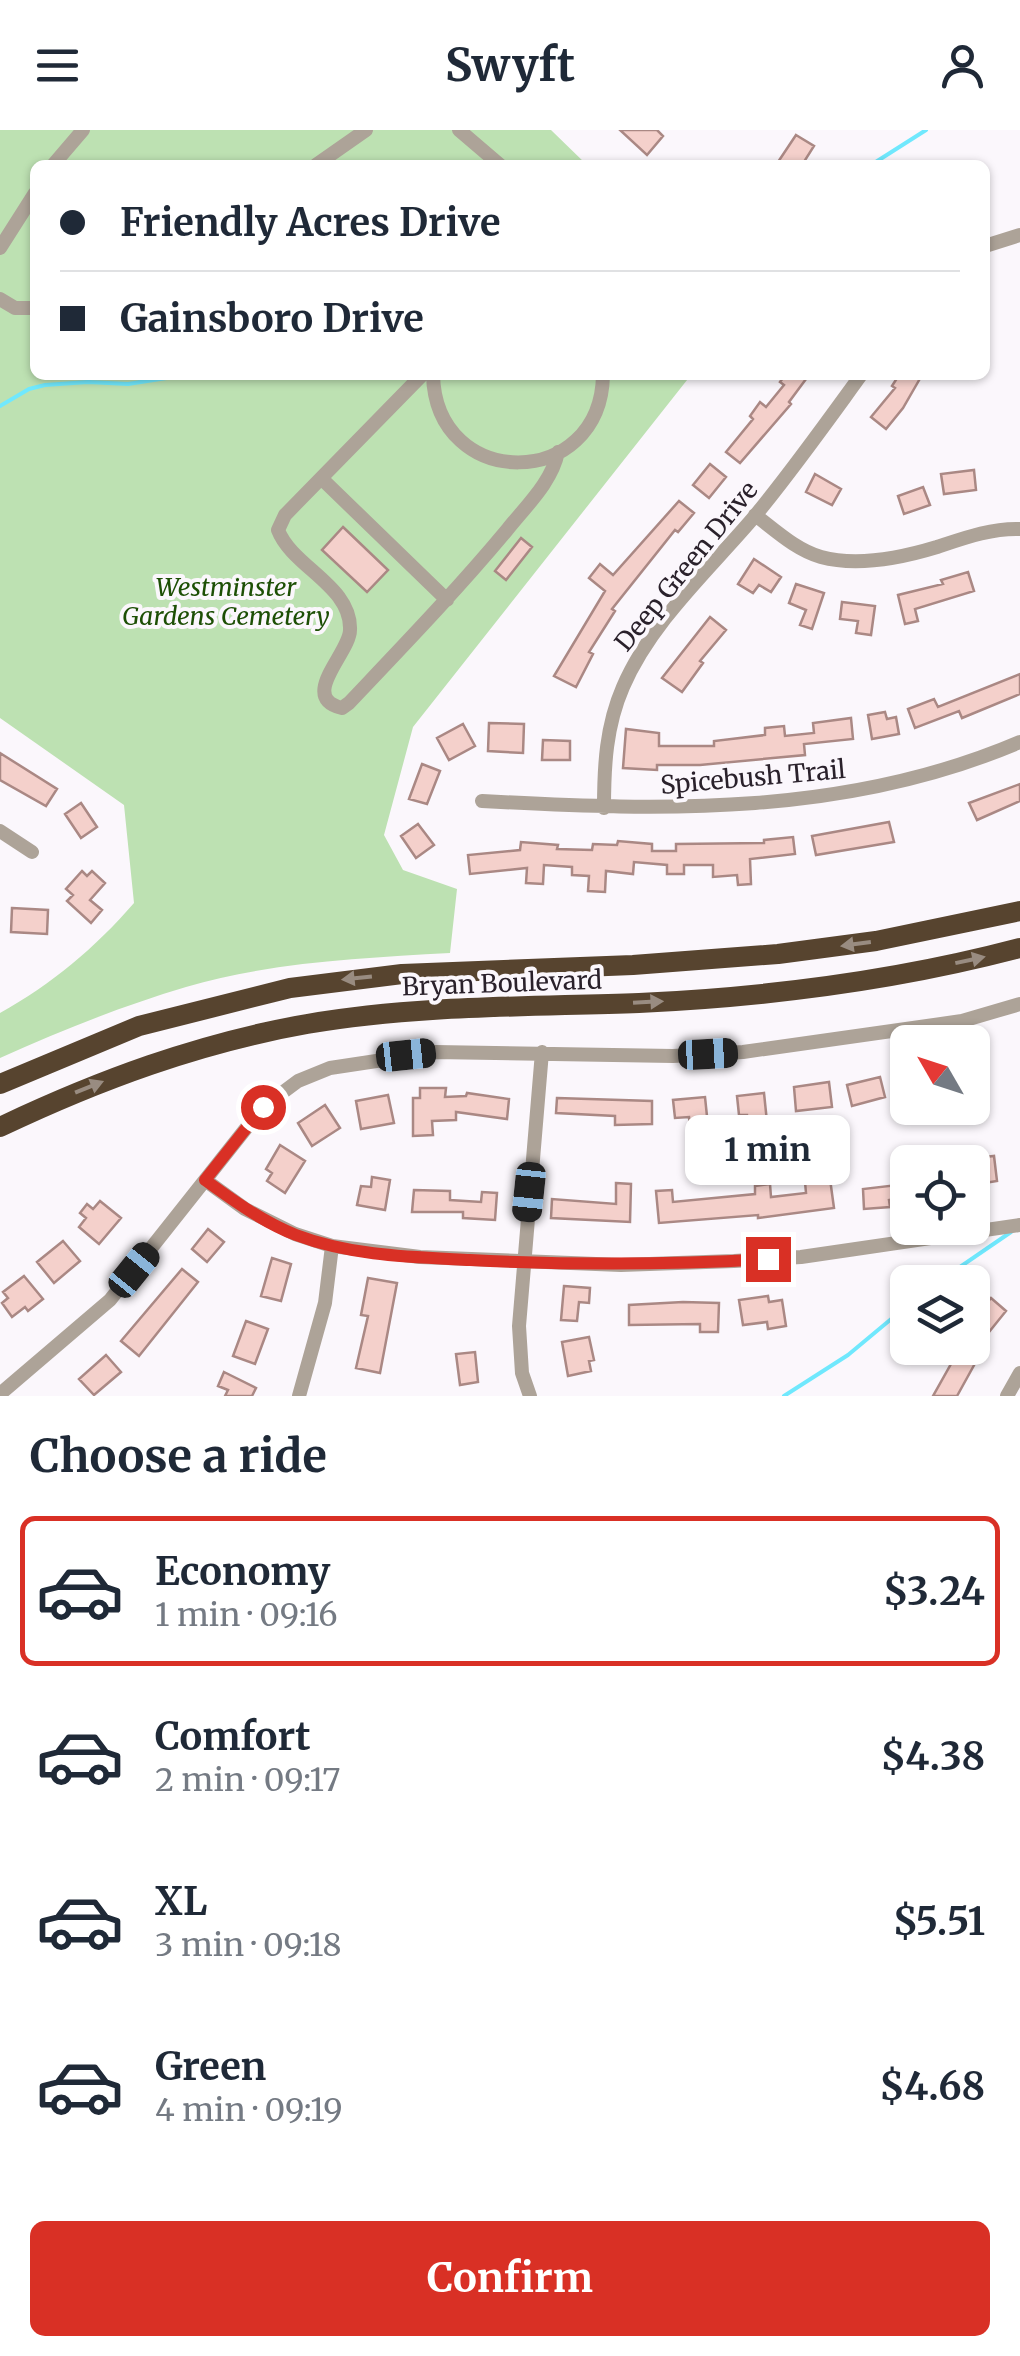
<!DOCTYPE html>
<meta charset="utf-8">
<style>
:root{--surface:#fff;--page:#f6f6f7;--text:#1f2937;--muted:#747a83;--line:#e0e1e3;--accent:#d93025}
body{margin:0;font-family:Merriweather,serif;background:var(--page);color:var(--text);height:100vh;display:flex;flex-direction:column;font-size:38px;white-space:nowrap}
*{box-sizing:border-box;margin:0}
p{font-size:32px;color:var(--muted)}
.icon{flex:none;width:55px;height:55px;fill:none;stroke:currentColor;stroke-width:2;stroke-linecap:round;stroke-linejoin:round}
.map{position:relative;height:1266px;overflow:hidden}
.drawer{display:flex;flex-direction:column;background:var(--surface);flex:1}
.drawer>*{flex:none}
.banner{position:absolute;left:30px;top:30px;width:960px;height:220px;border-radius:15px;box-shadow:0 2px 8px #0004;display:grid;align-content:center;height:220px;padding:0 30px;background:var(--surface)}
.needle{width:65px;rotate:309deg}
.fabs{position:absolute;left:890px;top:895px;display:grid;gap:20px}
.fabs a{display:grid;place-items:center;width:100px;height:100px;border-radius:15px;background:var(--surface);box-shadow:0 2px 8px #0004;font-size:50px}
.end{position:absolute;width:45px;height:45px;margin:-22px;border:12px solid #d93025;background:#fff;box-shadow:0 0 0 5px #fff}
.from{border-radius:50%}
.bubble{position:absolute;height:70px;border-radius:15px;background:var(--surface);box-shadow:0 2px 8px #0004;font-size:32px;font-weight:700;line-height:70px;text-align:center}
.car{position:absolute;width:30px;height:60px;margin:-30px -15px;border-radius:12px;box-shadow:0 0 8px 2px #0007;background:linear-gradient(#222 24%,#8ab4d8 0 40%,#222 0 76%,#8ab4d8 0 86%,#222 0)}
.banner b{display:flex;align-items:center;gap:35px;height:95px;font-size:38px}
.banner b+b{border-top:2px solid var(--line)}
.banner i{width:25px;height:25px;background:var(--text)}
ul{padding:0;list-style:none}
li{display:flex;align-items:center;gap:30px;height:150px;margin:0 20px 15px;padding:0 10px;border:5px solid transparent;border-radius:15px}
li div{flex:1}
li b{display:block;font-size:38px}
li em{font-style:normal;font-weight:700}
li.selected{border-color:var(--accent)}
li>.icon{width:90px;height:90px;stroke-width:1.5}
h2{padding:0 30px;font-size:45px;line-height:120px}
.action{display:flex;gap:20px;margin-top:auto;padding:20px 30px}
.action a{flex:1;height:115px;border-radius:15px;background:var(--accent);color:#fff;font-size:40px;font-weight:700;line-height:115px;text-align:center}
header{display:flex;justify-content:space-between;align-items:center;height:130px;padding:0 30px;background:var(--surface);font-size:45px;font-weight:700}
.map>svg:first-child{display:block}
.green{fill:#bde1b2}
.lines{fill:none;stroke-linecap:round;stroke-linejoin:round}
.stream{stroke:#70e8fd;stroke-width:4}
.building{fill:#f4d0cb;stroke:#aa8884;stroke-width:2.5}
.minor{stroke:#ada398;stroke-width:14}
.highway{stroke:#57442f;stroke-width:20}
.oneway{fill:#998c81}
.route{stroke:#d93025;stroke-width:12}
.labels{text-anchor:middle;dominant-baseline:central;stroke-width:8;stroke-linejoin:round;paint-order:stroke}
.street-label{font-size:25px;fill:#2a212b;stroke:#fbf7fc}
.park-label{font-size:25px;font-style:italic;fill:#1d4f05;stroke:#fbf7fc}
</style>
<header><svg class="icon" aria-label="menu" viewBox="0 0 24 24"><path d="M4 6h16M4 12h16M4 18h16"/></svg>Swyft<svg class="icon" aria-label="person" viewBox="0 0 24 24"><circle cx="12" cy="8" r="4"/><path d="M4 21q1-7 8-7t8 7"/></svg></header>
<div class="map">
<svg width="1020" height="1266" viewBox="0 0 1020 1266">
<rect width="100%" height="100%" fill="#fbf7fc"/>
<path class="green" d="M0,0H551L587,35H35V245H691L413,597L384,705L403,740L457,759L450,823C362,828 271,832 186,857C122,876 60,901 0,928V883C52,854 95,818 134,773L124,675L0,588Z"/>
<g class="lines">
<path class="stream" d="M871,35L926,0
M0,276L29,259L45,255L88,252L128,254L186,245
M938,1152L1011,1102
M784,1266L848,1225L908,1175"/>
</g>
<path class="building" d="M620,0H657L663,6L647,25Z
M796,5L814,16L802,35H776Z
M785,245H809L789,272L791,274L740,333L726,322L753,289L750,286L760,272L766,277L784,255L780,252Z
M899,245H922L903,278L886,299L871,287L895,258L892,256Z
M710,334L726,347L709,368L693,355Z
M974,340L976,360L944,364L941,344Z
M815,344L841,359L832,375L806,362Z
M923,357L930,375L904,384L898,366Z
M679,371L694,383L678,402L675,400L612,479L615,481L589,522L593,524L576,557L554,546L605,461L589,448L600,434L613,445Z
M343,397L388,440L367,462L322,420Z
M521,408L532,417L506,450L495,441Z
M754,429L781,447L771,462L759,455L753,463L738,454Z
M968,442L974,461L915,479L918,491L905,494L898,465L943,454L941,450Z
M796,454L824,463L812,499L800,495L806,480L789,473Z
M842,472L875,476L871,505L856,503L858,491L840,489Z
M710,487L726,500L700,531L703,533L682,562L662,548Z
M1020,544V564L962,588L959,581L915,598L908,579L934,569L938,577Z
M885,582L887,589L896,587L899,604L872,609L868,585Z
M851,588L853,609L804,614L805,625L700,635H657V640L623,638L626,599L659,603V616H714V611L765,605V598L784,596L785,606L814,603L813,593Z
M489,593L524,594L523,623L488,621Z
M463,594L475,616L449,630L437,608Z
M543,610L570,611V630H542Z
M0,623L57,659L46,676L0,650Z
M422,634L440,641L427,674L409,669Z
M1020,654V671L977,690L969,673Z
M81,673L97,697L81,708L65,684Z
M889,692L894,712L816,725L812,706Z
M418,694L434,715L416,728L401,706Z
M793,707L795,724L750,729L751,754L738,755L737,745L713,747V735H684V744H667V735L634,732L633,744L606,741L605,762L588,761L589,746L572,745V737L544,735L543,754L526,753L527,738L470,744L468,725L520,720L521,712L558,715L557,719L592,720L593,714L617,715L618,711L652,714V721H676V714L764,713V710Z
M82,741L87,746L92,741L105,753L90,770L102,780L91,793L67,771L73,765L66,759Z
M12,778L48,780L47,804L11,802Z
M880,947L885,967L852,976L847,955Z
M829,952L832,977L796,981L794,957Z
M420,958H446L445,967L466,966L467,963L509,969L507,989L456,982V990L432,991L433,1005L413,1006V968H420Z
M764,963L767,992L748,994L747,985H739L737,966Z
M388,965L394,993L361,999L356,971Z
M705,967L708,996L690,998L689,987L675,988L673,970Z
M557,968L652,971V994L615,995V986L556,983Z
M325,975L340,998L312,1016L298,993Z
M280,1015L305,1031L285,1063L267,1051L272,1043L266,1039Z
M994,1026L997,1051L972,1055V1036L977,1035L976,1028Z
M908,1045V1067L889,1070L890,1077L864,1079L863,1059L898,1055L897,1046Z
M372,1047L390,1050L385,1080L357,1075L361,1056L371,1057Z
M830,1049L834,1078L758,1088V1085L659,1093L656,1061L672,1060L673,1072L755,1064V1056L770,1054L771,1067L806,1063L805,1052Z
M616,1053L631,1054L630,1092L551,1088L552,1069L616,1074Z
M414,1060L450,1061V1070L481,1072L482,1062L497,1063L495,1090L463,1088V1082H412Z
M100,1071L121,1088L99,1114L79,1097L86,1088L80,1083L87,1074L93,1079Z
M208,1099L224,1112L207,1132L192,1119Z
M63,1111L80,1131L54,1153L37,1132Z
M272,1128L291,1134L281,1171L261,1166Z
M182,1139L198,1152L139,1226L121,1211Z
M24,1146L43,1169L28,1181L25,1177L12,1187L2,1173L8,1168L3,1162Z
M368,1148L397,1153L380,1243L356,1238L368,1186L361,1185Z
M564,1156L590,1158L589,1173L579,1172L577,1191L561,1190Z
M768,1166L769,1172L782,1170L786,1196L768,1199L767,1192L743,1195L739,1170Z
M991,1168L1006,1181L985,1207L972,1196V1191Z
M683,1172L719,1173L718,1202H700V1194L629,1195V1175Z
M246,1191L268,1199L255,1234L233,1226Z
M589,1207L594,1230L589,1231L591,1241L568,1246L562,1212Z
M960,1218L978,1228L957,1266H933Z
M475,1222L478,1252L460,1255L456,1224Z
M106,1225L121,1242L94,1265L79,1249Z
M224,1242L256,1258L252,1266H225L228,1260L218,1256Z"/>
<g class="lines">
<path class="minor" d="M459,0L500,35
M53,35L83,0
M316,35L366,0
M985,116L1020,105
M0,118L35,63
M0,169L15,178H35
M422,245L285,385L278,400C292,437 352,456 350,500C350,523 298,567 342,578L349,573C403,516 457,460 507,400C526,376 552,352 558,322
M433,245C436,362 601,361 603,245
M321,348L447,470
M755,385C775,400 796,420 821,427C858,437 901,428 937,417C964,408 991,398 1020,399
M482,671C666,681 847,686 1020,612
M604,678C604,636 606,596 623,557C651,492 709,440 754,387C792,341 826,293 861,245
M0,701L32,722
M205,1050L245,1079L295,1104L332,1116L420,1127L621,1135L734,1131L801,1127L1020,1095
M0,1264L110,1170L263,977L298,951L330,938L436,922L673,926L743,922L962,891L1020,874
M299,1266L325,1173L332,1116
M530,1266L522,1243L519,1196L542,922
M1007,1266L1020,1243"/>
<path class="highway" d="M0,954L139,896L290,858L402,844L633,835L778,824L876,811L1020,781
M0,997C99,950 199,913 307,894C417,875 528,877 639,873C768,867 895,851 1020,818"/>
</g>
<defs><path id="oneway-solid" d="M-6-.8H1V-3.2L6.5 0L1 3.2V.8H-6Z" transform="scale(2.5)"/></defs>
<g class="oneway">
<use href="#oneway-solid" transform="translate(856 814) rotate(172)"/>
<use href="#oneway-solid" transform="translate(970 830) rotate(-12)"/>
<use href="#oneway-solid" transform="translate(357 848) rotate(174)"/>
<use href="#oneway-solid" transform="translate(648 872) rotate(-3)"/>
<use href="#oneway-solid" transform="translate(89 957) rotate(-22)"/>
</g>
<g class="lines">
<path class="route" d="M263,977L205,1050C234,1071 263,1092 296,1105C351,1126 412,1127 470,1130C569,1135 668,1135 768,1129"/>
</g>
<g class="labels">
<g class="street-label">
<text transform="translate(686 436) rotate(-51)">Deep Green Drive</text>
<text transform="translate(753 647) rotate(-5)">Spicebush Trail</text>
<text transform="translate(502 853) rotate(-2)">Bryan Boulevard</text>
</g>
<g class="park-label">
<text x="226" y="457">Westminster<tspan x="226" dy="29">Gardens Cemetery</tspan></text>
</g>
</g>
</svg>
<div class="fabs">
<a><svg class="needle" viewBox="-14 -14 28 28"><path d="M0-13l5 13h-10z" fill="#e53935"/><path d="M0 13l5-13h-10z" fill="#747a83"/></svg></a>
<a><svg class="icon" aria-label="locate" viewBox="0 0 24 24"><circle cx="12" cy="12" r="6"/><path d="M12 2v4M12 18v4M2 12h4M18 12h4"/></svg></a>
<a><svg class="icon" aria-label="layers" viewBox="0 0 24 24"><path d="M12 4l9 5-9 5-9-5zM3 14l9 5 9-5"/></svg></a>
</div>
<i class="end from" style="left:263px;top:977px"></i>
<i class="end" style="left:768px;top:1129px"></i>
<div class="bubble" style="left:685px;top:985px;width:165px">1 min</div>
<i class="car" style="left:708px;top:924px;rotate:87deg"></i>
<i class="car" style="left:406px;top:925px;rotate:84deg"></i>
<i class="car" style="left:529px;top:1062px;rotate:186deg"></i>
<i class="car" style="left:134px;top:1140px;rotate:39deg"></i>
<div class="banner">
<b><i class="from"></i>Friendly Acres Drive</b>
<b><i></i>Gainsboro Drive</b>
</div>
</div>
<section class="drawer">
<h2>Choose a ride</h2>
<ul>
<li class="selected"><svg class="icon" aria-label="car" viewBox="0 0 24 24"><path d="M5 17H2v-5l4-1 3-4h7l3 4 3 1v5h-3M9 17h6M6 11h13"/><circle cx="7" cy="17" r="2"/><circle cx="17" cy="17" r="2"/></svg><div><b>Economy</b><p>1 min · 09:16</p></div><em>$3.24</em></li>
<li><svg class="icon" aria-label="car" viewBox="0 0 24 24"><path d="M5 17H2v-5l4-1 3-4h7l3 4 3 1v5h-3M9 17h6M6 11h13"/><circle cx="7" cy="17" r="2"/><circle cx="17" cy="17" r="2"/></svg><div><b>Comfort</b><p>2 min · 09:17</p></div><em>$4.38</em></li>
<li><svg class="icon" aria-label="car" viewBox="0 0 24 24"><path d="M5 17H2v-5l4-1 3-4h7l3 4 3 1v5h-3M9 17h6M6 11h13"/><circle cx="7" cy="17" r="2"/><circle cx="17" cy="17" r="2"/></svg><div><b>XL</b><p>3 min · 09:18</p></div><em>$5.51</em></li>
<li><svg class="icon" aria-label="car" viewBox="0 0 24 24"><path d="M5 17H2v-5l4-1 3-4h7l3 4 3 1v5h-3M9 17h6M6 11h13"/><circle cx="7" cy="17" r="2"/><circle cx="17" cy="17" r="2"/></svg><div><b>Green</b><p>4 min · 09:19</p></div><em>$4.68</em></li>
</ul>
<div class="action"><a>Confirm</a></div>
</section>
